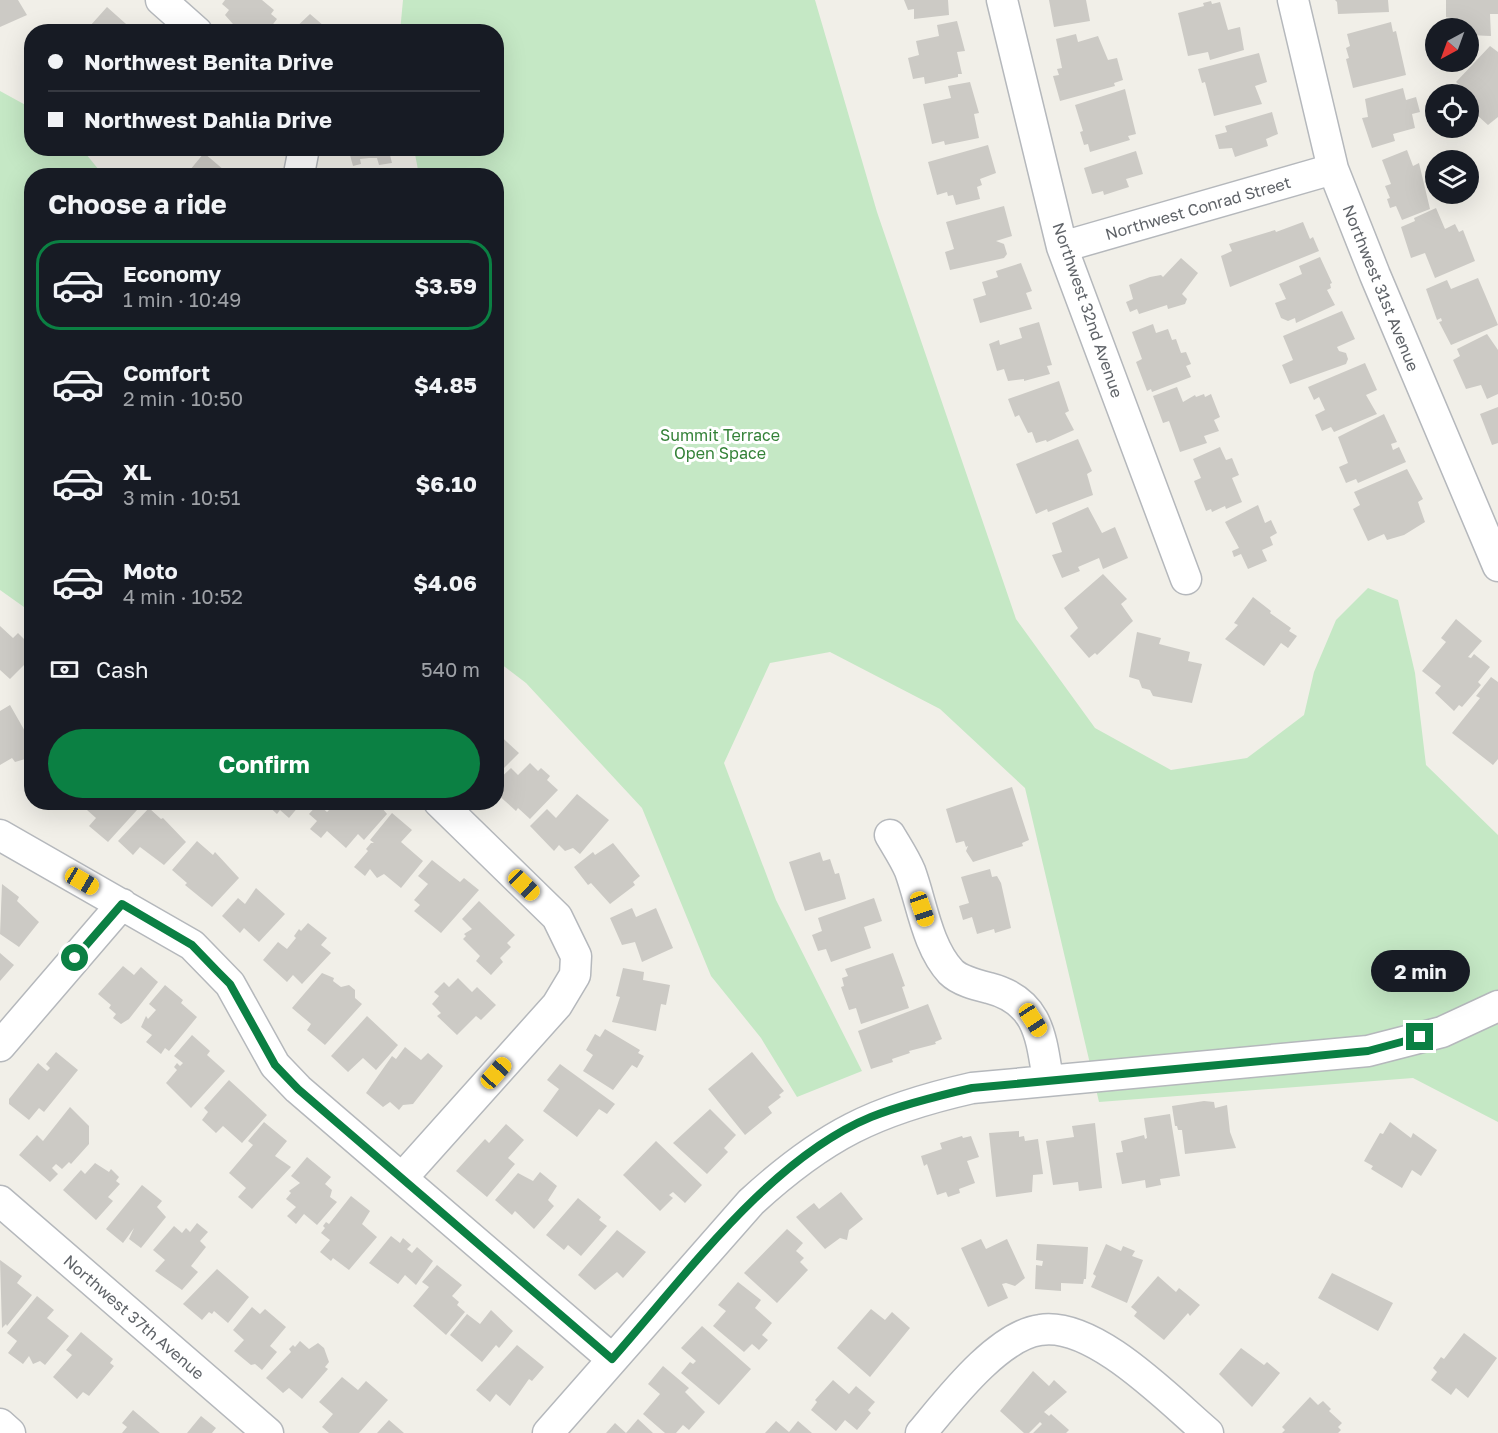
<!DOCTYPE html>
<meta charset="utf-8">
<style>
:root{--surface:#171b24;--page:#20242c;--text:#f1f3f6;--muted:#9ea1a6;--line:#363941;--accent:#0b8043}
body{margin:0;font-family:"Golos Text",sans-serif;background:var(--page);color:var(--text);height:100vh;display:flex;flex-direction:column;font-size:22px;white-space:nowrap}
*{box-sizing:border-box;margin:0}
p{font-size:20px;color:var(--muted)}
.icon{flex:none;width:33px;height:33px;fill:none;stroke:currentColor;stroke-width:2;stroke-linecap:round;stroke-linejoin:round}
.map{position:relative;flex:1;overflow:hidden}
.details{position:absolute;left:24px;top:168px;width:480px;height:642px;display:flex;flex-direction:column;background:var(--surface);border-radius:24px;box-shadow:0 6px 24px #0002}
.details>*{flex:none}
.guide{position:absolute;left:24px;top:24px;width:480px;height:132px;border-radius:24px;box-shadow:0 6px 24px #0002;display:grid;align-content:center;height:132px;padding:0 24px;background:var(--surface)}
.needle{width:39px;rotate:221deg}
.buttons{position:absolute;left:1425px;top:18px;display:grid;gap:12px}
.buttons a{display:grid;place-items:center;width:54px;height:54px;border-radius:50%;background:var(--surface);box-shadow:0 6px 24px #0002;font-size:30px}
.end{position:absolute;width:27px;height:27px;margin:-14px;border:8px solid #0b8043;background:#fff;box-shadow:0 0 0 3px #fff}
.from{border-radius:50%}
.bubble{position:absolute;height:42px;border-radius:21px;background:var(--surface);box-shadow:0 6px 24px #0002;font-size:20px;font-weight:700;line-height:42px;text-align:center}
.car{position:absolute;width:18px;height:36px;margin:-18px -9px;border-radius:8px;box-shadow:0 0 4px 2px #0007;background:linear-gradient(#f5c518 24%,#345 0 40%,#f5c518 0 76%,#345 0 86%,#f5c518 0)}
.guide b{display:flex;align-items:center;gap:21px;height:57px;font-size:22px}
.guide b+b{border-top:2px solid var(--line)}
.guide i{width:15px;height:15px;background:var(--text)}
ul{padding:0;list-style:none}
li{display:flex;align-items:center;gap:18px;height:90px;margin:0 12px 9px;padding:0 12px;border:3px solid transparent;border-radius:24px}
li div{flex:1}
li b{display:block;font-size:22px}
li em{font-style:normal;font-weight:700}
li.selected{border-color:var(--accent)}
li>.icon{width:54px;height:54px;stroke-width:1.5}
h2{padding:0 24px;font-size:27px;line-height:72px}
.pay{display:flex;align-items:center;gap:15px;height:66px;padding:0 24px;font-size:22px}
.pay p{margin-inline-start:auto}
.cta{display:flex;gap:12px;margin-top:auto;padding:12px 24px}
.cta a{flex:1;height:69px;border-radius:36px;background:var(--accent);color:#fff;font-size:24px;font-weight:700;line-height:69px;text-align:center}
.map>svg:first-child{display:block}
.green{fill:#c5e8c5}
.building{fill:#cccac5}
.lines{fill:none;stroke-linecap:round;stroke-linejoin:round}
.minor-casing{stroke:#b5b8bc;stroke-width:33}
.minor{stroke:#fff;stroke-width:30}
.route{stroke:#0b8043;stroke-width:8}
.labels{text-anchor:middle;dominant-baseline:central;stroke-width:6;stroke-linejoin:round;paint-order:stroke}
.street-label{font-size:16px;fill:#5f6368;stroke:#fff}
.park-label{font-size:16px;fill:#348238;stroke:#fff}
</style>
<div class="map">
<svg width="1498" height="1433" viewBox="0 0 1498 1433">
<rect width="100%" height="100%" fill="#f1efe8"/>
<path class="green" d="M403,0H815L877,212L1016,619L1095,728L1171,770L1247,758L1304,715L1314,672L1336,620L1368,588L1398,600L1415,673L1426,765L1498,835V1122L1413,1078L1099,1102L1025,788L940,709L830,652L770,663L724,763L776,900L862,1071L797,1097L761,1038L711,976L642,808L526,683L497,661L496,176L419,175L414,149L496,148V32H400Z
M0,91L31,108L32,148L82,149L103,175L32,176L31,612L0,590Z"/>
<path class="building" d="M0,0H18L27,15L0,27Z
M225,0H262L274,10L271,14L277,19L267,32H240L225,15L229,10L222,4Z
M904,0H948L949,15L914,19V9L908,10Z
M1049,0H1086L1090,21L1054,27Z
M1335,0H1388L1389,12L1338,14L1337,2Z
M1446,0H1498V14H1490L1491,36L1468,35V28H1450V18L1446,17Z
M1211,1L1212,4L1220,2L1228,30L1240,27L1244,50L1210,60L1208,52L1188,56L1178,13L1204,6L1203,3Z
M107,7L135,32H96L90,26Z
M310,14L331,32H291Z
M957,21L965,51L957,52L962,74H958V77L925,84L924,77L913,79L908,58L919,55L916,41L939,36L937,25Z
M1391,22L1393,32L1396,31L1406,75L1353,88L1346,59L1349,58L1346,48L1350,46L1347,34Z
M1076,34L1078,42L1098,36L1108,60L1117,58L1123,80L1114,83L1115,86L1060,101L1053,76L1059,75L1057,69L1062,68L1056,39Z
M1490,46L1498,52V117L1488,125L1468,107L1469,94L1456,82Z
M1259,53L1267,82L1255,86L1262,104L1214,116L1205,82L1202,83L1198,69Z
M970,82L979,113L974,114L979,138L945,145L944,141L932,144L923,104L951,98L948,86Z
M1403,88L1406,100L1416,97L1420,112L1412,114L1415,128L1393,134L1395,141L1372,148L1362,118L1368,117L1365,99Z
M1125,89L1136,134L1128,136L1130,140L1090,152L1088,144L1084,145L1080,132L1083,131L1075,105Z
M1272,112L1278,134L1266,139L1268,146L1235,157L1232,148L1219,149L1215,135L1227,132L1225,126Z
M988,145L996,173L980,179L982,185L977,187L980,199L956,205L953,195L948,196L947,192L937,195L928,162Z
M348,148H395L396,153L390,155L392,163L379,165L377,158H369L360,159L361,164L353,166Z
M1407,150L1413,166L1419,163L1430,209L1402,220L1396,206L1390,208L1387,199L1390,198L1385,186L1391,184L1382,160Z
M1136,151L1143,174L1126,179L1129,187L1104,195L1103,191L1092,194L1084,168Z
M204,153L231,176H185Z
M1004,206L1012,236L996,241L1004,244L1007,254L1004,258L950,270L945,252L954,249L946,222Z
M1436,208L1445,229L1455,224L1459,232L1463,230L1475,261L1435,278L1425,253L1411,258L1401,227L1415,221L1414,218Z
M1303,222L1310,239L1313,237L1319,251L1230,287L1221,256L1232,251L1229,244L1275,230L1276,232Z
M1320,257L1332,283L1330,284L1331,288L1327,290L1335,305L1296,323L1295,318L1288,321L1281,318L1275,303L1286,299L1279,284L1302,274L1299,266Z
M1181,258L1198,273L1182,294L1187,299L1185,304L1168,309L1167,305L1139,314L1137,309L1130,312L1126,302L1133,299L1129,285L1150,277L1161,275L1163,277Z
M1021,263L1032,291L1026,293L1032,309L980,323L973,299L986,295L982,282L998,277L996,271Z
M1478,278L1498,325L1451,345L1439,322L1442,321L1441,318L1437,320L1426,289L1447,280L1451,289Z
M1342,311L1355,339L1337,347L1339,351L1346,353L1348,359L1346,364L1290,384L1282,365L1293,360L1283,336Z
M1039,322L1052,365L1047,366L1050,374L1024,381V379L1008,381L1004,369L997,371L989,344L999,340L1000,345L1022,338L1019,328Z
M1153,324L1156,333L1168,329L1172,340L1176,339L1181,353L1186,352L1191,364L1186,366L1191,377L1152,392L1151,389L1147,391L1136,362L1142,359L1132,332Z
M1487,334L1498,350V394L1487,399L1481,385L1466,389L1453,360L1460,356L1457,349Z
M1365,363L1377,390L1366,395L1377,414L1334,432L1331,427L1322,431L1315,415L1325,410L1319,397L1314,400L1308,387Z
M1059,381L1069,411L1065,413L1074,430L1047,442L1046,440L1036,443L1032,432L1028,433L1019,415L1015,417L1008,399Z
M1177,387L1183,402L1195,395L1196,397L1204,394L1205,397L1211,394L1220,417L1214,420L1219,431L1204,436L1207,443L1180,452L1169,421L1163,423L1153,396Z
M1498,407V443L1492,445L1480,414Z
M1384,414L1397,442L1391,444L1393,450L1399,447L1406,462L1358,483L1356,479L1346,483L1339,467L1348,463L1338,437Z
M1078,439L1092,471L1087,474L1093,495L1048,512L1047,509L1036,514L1016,464Z
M1220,447L1226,460L1232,458L1239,475L1232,478L1242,502L1226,509L1225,506L1212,512L1211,509L1206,511L1194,481L1201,478L1193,459Z
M1407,469L1423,499L1418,502L1425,522L1404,535L1387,540L1384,534L1368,541L1353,509L1360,505L1354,492Z
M1258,505L1265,523L1271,520L1277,533L1270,537L1273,545L1262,550L1267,561L1248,569L1241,554L1234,557L1232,551L1239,548L1225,522Z
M1088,507L1102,533L1115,527L1128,558L1103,569L1099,558L1078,567L1080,571L1062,578L1052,555L1062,552L1052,523Z
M1103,574L1127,599L1121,604L1133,621L1097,655L1095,653L1089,658L1070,636L1078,628L1064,608Z
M1253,597L1271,611L1270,613L1291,628L1289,631L1297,636L1288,648L1281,643L1264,666L1225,639L1238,625L1234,623Z
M1456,619L1482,641L1468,657L1471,658L1474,654L1490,667L1478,682L1481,685L1462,707L1459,705L1454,711L1435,693L1441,686L1422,671L1446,642L1441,638Z
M0,626L13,638L18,633L32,647V666L26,663L10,679L0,670Z
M1137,632L1161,638L1159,644L1190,652L1188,661L1202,664L1192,703L1153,696L1150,690L1142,688L1139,680L1129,677Z
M1491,677L1498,682V759L1493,765L1452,733L1480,698L1476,696Z
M10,705L26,733H32V757L15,762L12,758L0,765V711Z
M496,732L519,753L496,776Z
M530,763L538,771L541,768L550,776L547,780L558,790L530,819L518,808L516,811L496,793V782L511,768L518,775Z
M1012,787L1029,840L1022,843L1023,846L973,862L966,851L968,846L966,847L964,841L956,843L946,809Z
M577,794L609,820L580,854L573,848L565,851L559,845L554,851L530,826L547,809L556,818Z
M78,802H139L134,808L137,810L108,842L89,826L96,818Z
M264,802H310L304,810L299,806L289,818L280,810L277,814Z
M323,802H377L387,814L364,840L358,834L346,848L327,831L321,838L310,829L317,821L309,814L318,804L327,812L330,809Z
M149,808L161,819L163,818L186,842L164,865L140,847L133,855L118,841Z
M392,813L412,830L401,842L423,861L401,888L384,874L377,878L370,869L365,876L354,867L368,851L366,849L371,843H374L370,840Z
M197,841L213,855L215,852L239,878L212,907L185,885L187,883L172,870Z
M613,843L640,876L633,882L635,885L610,904L591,883L588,885L574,867L593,852L595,855Z
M820,852L823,861L830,859L835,874L839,873L846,899L805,911L789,862Z
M432,860L460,882L464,878L479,890L441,933L414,911L420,905L414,900L428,884L418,876Z
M990,869L992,877L997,876L1001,883L1011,928L995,933L994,929L977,934L972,917L963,920L959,906L969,903L961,877Z
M2,884L19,897L17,901L39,922L19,947L0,934Z
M256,888L285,914L259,942L244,928L240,933L222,916L238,898L245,904Z
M874,898L882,921L864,927L871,948L831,962L826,949L818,951L812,935L822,931L818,918Z
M479,901L515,935L507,943L511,947L500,958L503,962L491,975L476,961L480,956L463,939L466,936L464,934L472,929L462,919Z
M632,908L636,917L656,908L673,948L642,962L635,942L622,945L610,918Z
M308,923L327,938L321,945L331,953L302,984L293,975L287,982L263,960L278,942L287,949L296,938L294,936L299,929L301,931Z
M0,953L14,965L0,981Z
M893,953L905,986L902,987L909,1008L861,1024L856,1008L849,1010L841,987L844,986L842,978L848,976L845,969Z
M123,966L134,975L141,967L158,982L129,1019L121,1024L113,1018L116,1014L109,1008L111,1005L98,994Z
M623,968L644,972L643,980L670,985L666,1005L661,1004L656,1031L612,1022L620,997L616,996Z
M322,973L334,978L333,981L341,987L349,985L355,990V998L362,1004L325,1045L307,1030L311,1024L292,1008Z
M458,978L472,992L477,987L496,1005L481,1020L476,1016L457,1035L437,1016L441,1013L432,1004L439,996L434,992L444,982L449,987Z
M165,985L183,1000L181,1003L197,1017L169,1051L165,1048L161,1054L146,1042L152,1035L141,1027L146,1016L148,1019L156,1010L149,1004Z
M928,1004L942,1039L935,1042L936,1044L909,1051L910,1053L892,1059L893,1062L871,1069L858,1031Z
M367,1016L398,1045L376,1070L363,1058L348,1072L331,1056Z
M605,1029L640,1050L638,1053L644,1056L637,1068L632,1065L613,1090L583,1071L593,1055L586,1050L595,1034L600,1037Z
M192,1035L210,1051L207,1055L225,1071L191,1108L166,1083L177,1070L174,1067L177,1063L180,1066L183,1063L174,1056Z
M405,1047L421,1060L428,1053L443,1066L413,1104L403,1105L399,1110L390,1102L383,1107L366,1093L392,1056L396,1059Z
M56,1052L78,1070L44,1112L39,1108L29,1120L9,1104V1099L38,1063L47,1071L50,1068L46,1064Z
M752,1052L784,1091L779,1095L781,1097L768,1107L772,1113L745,1135L708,1089Z
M560,1064L615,1104L607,1114L599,1109L577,1137L543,1111L559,1089L547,1080Z
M229,1080L267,1115L242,1143L223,1126L216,1133L202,1120L208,1112L204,1108Z
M1204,1101L1214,1102L1215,1108L1227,1105L1230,1132L1236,1148L1185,1154L1182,1130H1178L1177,1126H1175L1172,1106Z
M70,1107L89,1126V1144L71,1164L69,1162L62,1169L56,1164L52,1168L58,1174L50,1182L19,1155L37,1135L43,1141Z
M710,1109L736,1135L724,1148L728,1152L707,1174L673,1143Z
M1170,1114L1180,1176L1160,1179L1161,1185L1146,1188L1145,1180L1122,1184L1116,1153L1123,1152L1121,1141L1144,1135L1145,1139L1147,1138L1144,1118Z
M264,1122L287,1141L275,1156L291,1167L252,1209L238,1197L246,1188L229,1173L253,1145L248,1141Z
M1390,1122L1411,1138L1413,1133L1437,1150L1421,1176L1412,1170L1402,1188L1371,1169L1373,1166L1364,1161L1380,1133L1383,1134Z
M1095,1123L1102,1188L1079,1191L1078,1182L1053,1185L1046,1141L1074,1137L1072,1126Z
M506,1124L524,1140L508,1158L515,1164L487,1197L456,1171L485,1139L489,1143Z
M1019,1131V1137L1024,1136L1025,1141L1038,1139L1043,1174L1033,1175L1032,1192L996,1197L989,1133Z
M962,1136L963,1138L971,1136L979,1157L967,1161L975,1183L959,1189L960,1193L948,1197L946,1192L937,1195L927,1164L924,1166L921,1156L942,1149L940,1143Z
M656,1141L702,1185L685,1203L673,1192L669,1195L673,1198L660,1211L623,1175Z
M307,1157L331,1177L325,1184L332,1190L330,1197L337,1202L317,1225L304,1214L296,1224L287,1216L296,1207L286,1199L291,1193L289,1191L300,1183L291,1176Z
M95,1163L109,1172L111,1169L119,1177L116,1181L120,1184L108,1197L113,1201L96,1220L63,1190L81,1170L85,1174Z
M540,1172L557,1186L548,1200L554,1206L534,1229L515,1211L512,1215L495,1200L518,1173L533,1181Z
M142,1185L162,1201L157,1207L166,1217L141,1248L129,1239L134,1228L123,1243L106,1229Z
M841,1192L863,1219L849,1230L847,1240L840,1238L825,1249L796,1217L814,1203L819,1209Z
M351,1196L370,1211L362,1224L377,1237L349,1270L333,1258L331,1261L320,1252L330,1240L321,1233L325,1228L323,1226L326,1222L329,1224Z
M578,1198L601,1217L599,1220L607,1226L581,1256L568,1245L564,1250L546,1235Z
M197,1223L208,1232L200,1241L206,1247L191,1266L198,1272L182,1290L155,1271L165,1260L153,1250L174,1226L182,1233L186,1228L190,1232Z
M787,1229L803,1243L796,1251L804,1258L800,1262L808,1270L777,1303L744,1273Z
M617,1230L646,1252L623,1278L617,1272L595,1290L578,1275Z
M391,1236L400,1243L403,1238L411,1245L407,1249L412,1253L417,1247L433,1261L416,1285L405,1275L398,1284L369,1263Z
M981,1239L986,1249L1007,1239L1025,1278L1015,1286L1006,1283L1002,1284L1008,1298L988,1307L961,1248Z
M1037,1244L1088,1247L1086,1279H1084L1083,1284L1061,1283V1291L1035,1289L1036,1265L1042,1266L1043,1261L1036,1260Z
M1106,1244L1121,1251L1123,1246L1135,1251L1132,1256L1143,1260L1127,1303L1091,1287L1096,1276L1093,1274Z
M0,1260L22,1276L17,1283L32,1295L7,1326L6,1324L2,1328Z
M437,1265L462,1285L452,1296L459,1302L457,1305L465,1312L446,1335L413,1306L429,1287L422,1282Z
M217,1269L249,1297L228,1323L214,1311L212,1314L209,1312L202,1320L183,1304Z
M1332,1273L1393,1303L1378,1331L1318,1298Z
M1158,1276L1176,1292L1179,1288L1200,1305L1190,1316L1188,1313L1164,1340L1134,1316L1137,1312L1131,1307Z
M738,1282L761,1300L755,1308L772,1323L762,1335L768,1340L759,1350L752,1344L744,1352L713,1326L726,1311L718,1305Z
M37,1296L54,1310L47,1318L69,1336L45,1365L40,1361L33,1364L29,1356L23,1364L8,1353L17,1341L7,1333Z
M252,1307L260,1314L265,1309L286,1327L270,1346L277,1352L262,1370L255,1364L251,1365L234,1351L244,1340L233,1330Z
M871,1309L885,1320L892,1312L910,1328L870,1377L837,1348Z
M491,1310L513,1331L499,1348L496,1345L482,1362L450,1335L467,1314L480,1324Z
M702,1326L751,1369L719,1405L681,1373L690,1362L693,1364L696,1361L681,1348Z
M81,1332L113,1359L110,1363L114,1366L89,1396L83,1392L77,1399L53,1377L72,1355L66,1350Z
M1464,1333L1497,1358L1468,1398L1456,1388L1451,1395L1431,1380L1437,1372L1433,1368L1441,1357L1444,1359Z
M300,1341L309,1349L318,1343L324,1348L329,1362L325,1367L328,1369L302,1399L289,1388L283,1393L266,1378L291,1352L289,1349L293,1345L295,1347Z
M517,1345L544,1367L532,1381L529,1379L510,1406L496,1394L490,1402L476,1390Z
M1241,1348L1264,1365L1267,1362L1280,1373L1252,1407L1219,1374Z
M663,1366L689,1388L685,1392L705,1412L689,1430L683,1425L676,1433H665L643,1414L660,1394L648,1384Z
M1033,1371L1049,1386L1054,1380L1067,1392L1044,1412L1049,1416L1051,1414L1069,1430L1066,1433H1033L1042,1424L1040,1422L1029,1433H1024L1000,1411Z
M342,1377L358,1390L366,1381L388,1400L359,1433H329L322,1427L333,1414L319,1402Z
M833,1380L849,1394L856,1386L875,1402L868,1410L871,1413L857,1430L845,1420L836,1431L811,1410L817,1402L815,1400Z
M1310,1397L1318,1405L1323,1401L1331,1409L1329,1411L1342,1423L1338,1427L1341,1430L1338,1433H1282L1285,1430L1282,1427Z
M133,1410L160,1433H122L127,1427L122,1423Z
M201,1416L216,1428L212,1433H187Z
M638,1419L653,1433H606L615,1423L626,1433Z
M389,1420L404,1433H377Z
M776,1421L789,1432L798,1421L812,1433H765Z"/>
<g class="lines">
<defs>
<path id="minor" d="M161,0L197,32
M1002,0L1062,247L1186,579
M1293,0L1333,169L1375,275L1498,566
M299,174L304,148
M1062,247L1333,169
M0,835L192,945L230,984L275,1065L298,1089L612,1359
M890,835C897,847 905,859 910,871C922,904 927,946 951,972C960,981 977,985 989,988C1039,1001 1041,1037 1048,1080
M0,1046L122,904
M403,1177L557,1005L575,975L576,956L557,917L439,802
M0,1201L268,1433
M0,1424L10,1433
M548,1433L751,1202C824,1135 875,1110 972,1088L1368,1051L1442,1032L1498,1006
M921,1433C948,1401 997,1336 1040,1330C1094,1321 1169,1400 1208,1433"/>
</defs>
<use href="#minor" class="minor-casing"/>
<use href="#minor" class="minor"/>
</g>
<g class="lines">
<path class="route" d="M75,958L122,904L192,945L217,971L230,984L275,1065L298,1089L612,1359C684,1278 769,1159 871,1117C904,1104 937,1096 972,1088L1368,1051L1420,1037"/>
</g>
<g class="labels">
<g class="street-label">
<text transform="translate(1198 208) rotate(-16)">Northwest Conrad Street</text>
<text transform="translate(1381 288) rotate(68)">Northwest 31st Avenue</text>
<text transform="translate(1088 310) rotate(71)">Northwest 32nd Avenue</text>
<text transform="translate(134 1317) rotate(41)">Northwest 37th Avenue</text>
</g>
<g class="park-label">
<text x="720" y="435">Summit Terrace<tspan x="720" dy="18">Open Space</tspan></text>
</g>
</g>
</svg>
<div class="buttons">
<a><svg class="needle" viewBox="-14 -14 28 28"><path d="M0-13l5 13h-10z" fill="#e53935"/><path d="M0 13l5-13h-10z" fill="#9ea1a6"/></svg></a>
<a><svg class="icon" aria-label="locate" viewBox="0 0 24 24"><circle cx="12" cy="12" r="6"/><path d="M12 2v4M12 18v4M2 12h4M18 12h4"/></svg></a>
<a><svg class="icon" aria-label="layers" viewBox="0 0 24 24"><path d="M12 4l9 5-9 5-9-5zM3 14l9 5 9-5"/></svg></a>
</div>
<i class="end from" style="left:75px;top:958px"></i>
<i class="end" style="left:1420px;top:1037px"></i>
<div class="bubble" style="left:1371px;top:950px;width:99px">2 min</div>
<i class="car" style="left:82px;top:881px;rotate:120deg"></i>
<i class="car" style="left:524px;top:885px;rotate:134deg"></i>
<i class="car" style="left:922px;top:909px;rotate:161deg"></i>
<i class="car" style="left:1033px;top:1020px;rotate:147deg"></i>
<i class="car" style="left:496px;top:1073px;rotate:42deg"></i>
<div class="guide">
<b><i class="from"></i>Northwest Benita Drive</b>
<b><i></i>Northwest Dahlia Drive</b>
</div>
<section class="details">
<h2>Choose a ride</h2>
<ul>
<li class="selected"><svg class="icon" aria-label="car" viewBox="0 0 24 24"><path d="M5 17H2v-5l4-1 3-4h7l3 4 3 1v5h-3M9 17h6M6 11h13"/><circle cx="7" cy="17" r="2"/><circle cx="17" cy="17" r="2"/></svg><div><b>Economy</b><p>1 min · 10:49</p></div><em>$3.59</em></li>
<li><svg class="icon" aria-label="car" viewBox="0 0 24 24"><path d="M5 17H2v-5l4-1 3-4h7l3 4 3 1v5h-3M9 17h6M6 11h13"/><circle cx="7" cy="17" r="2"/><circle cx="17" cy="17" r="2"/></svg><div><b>Comfort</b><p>2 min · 10:50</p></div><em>$4.85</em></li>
<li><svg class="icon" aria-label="car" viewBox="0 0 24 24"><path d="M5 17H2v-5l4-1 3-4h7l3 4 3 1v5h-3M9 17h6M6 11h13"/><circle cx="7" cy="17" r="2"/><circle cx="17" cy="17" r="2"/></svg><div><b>XL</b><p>3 min · 10:51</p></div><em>$6.10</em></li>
<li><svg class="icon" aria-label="car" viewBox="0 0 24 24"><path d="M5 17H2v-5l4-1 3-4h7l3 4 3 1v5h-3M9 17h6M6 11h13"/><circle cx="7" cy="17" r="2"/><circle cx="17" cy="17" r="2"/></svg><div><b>Moto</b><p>4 min · 10:52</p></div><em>$4.06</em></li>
</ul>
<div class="pay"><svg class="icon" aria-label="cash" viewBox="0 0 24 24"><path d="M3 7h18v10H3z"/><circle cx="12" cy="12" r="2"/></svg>Cash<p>540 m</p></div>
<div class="cta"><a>Confirm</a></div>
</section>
</div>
